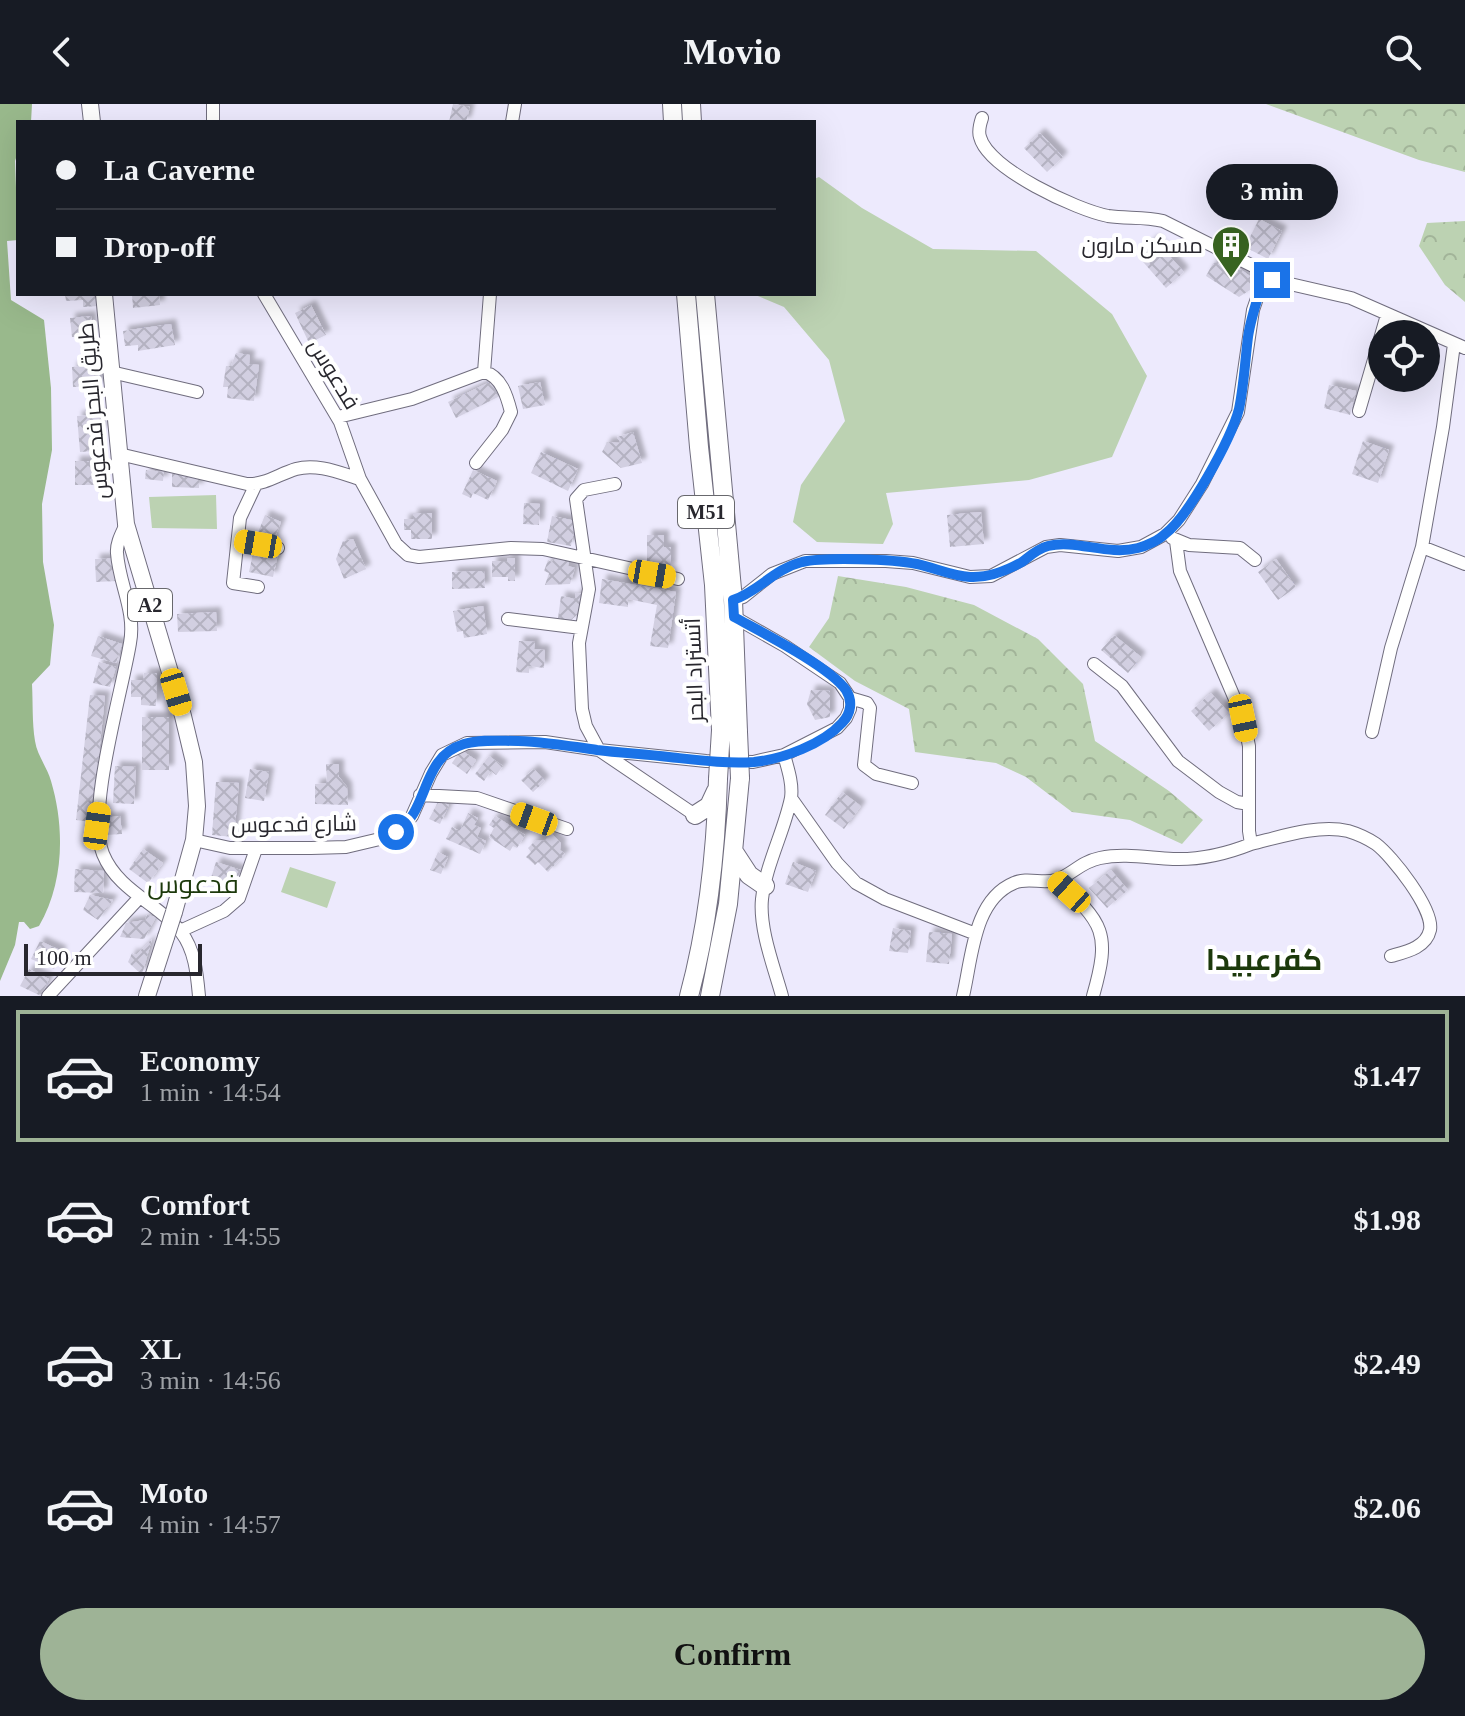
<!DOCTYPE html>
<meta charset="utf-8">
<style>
:root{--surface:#171b24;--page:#20242c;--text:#f1f3f6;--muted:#9ea1a6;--line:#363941;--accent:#9eb396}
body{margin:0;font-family:"Times New Roman",Cairo,serif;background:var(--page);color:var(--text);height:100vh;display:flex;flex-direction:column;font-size:30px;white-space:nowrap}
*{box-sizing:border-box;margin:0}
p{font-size:26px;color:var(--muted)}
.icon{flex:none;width:44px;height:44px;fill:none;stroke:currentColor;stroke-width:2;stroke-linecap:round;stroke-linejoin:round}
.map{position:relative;height:892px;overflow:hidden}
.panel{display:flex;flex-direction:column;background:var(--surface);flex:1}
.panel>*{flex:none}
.hud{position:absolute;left:16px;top:16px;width:800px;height:176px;border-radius:0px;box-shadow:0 8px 32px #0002;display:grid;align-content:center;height:176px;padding:0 40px;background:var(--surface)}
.controls{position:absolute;left:1368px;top:216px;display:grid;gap:16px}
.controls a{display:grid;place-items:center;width:72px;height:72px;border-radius:50%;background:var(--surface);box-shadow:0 8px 32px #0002;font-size:40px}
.scale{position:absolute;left:24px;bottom:20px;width:178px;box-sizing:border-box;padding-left:8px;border:4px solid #28272e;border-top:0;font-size:22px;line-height:28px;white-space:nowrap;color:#28272e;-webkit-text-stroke:6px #fff;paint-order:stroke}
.end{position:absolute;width:36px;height:36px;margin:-18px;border:10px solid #1a73e8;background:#fff;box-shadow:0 0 0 4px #fff}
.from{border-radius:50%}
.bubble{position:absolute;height:56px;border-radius:28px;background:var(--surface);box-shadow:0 8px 32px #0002;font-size:26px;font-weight:700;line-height:56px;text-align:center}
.car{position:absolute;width:24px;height:48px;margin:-24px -12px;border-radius:10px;box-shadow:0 0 6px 2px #0007;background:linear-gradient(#f5c518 24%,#345 0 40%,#f5c518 0 76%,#345 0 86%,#f5c518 0)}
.hud b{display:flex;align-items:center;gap:28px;height:76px;font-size:30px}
.hud b+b{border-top:2px solid var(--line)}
.hud i{width:20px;height:20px;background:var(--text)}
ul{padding:14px 0 0;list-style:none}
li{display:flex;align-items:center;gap:24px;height:132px;margin:0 16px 12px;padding:0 24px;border:4px solid transparent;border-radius:0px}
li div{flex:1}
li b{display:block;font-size:30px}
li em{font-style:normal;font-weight:700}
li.current{border-color:var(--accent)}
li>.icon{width:72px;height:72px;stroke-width:1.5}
.cta{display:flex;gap:16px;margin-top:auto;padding:16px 40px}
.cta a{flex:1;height:92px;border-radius:48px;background:var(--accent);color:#111;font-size:32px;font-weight:700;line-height:92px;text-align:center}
header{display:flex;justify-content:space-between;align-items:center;height:104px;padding:0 40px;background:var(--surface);font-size:36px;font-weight:700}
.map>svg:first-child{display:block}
.grass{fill:#bcd2b2}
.forest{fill:url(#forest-crowns)}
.water{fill:#99b98c}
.building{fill:url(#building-cross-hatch);filter:url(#shadow)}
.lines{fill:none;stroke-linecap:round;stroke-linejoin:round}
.minor-casing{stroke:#706d7e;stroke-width:14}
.major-casing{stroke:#706d7e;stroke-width:18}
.highway-casing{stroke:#706d7e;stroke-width:20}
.minor{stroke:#fff;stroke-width:12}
.major{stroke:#fff;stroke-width:16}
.highway{stroke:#fff;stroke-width:18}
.major-bridge-casing{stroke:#706d7e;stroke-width:18;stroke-linecap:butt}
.highway-bridge-casing{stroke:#706d7e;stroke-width:20;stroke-linecap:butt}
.major-bridge{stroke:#fff;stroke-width:16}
.highway-bridge{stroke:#fff;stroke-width:18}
.route{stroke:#1a73e8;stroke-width:10}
.labels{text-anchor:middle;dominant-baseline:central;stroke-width:8;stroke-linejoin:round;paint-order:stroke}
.shield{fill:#fff;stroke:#68686d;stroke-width:2}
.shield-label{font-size:20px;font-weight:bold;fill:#28272e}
.poi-label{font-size:22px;fill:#28272e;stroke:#fff;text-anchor:end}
.street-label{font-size:22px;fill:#28272e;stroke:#fff}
.quarter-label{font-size:26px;fill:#1c390b;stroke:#fff}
.district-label{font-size:30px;font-weight:bold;fill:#1c390b;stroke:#fff}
</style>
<header><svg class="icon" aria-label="back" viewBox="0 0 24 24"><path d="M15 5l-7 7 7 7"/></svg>Movio<svg class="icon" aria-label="search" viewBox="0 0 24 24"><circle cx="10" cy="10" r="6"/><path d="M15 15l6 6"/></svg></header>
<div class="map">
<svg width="1465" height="892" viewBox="0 0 1465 892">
<defs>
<pattern id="forest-crowns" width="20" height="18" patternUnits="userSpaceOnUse" patternTransform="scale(2)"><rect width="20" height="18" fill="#bcd2b2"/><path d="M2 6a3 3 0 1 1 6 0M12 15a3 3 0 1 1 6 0" fill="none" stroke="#a2b499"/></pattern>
<pattern id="building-cross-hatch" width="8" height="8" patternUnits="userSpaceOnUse" patternTransform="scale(2)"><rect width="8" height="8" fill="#d2cfe1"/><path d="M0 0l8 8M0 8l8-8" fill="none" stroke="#b4b2c1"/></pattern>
<filter id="shadow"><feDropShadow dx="5" dy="-5" stdDeviation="2" flood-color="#0004"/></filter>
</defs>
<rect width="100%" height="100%" fill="#edeafd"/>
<path class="grass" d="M819,73L862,104L933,145L1036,147L1112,210L1147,272L1112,353L1029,376L886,389L893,420L883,440L817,438L793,418L801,381L845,317L829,256L784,203L753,190H814V75Z
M216,391L217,425L152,424L149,393Z
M290,763L336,778L327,804L281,788Z"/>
<path class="forest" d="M1266,0H1465V68L1419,56Z
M1465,117V198L1445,181L1419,142L1427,119Z
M838,472L906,483L974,501L1038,535L1083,580L1095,637L1169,687L1203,716L1182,740L1130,716L1072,708L1026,673L996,659L915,648L909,605L855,577L809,543L829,514Z"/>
<path class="water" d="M0,0H32L31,18H18V48L15,57L18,136L7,137L11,196L44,216L51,284L52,346L42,400L43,458L54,521L50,561L32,580C33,599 32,618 35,637C37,651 47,663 51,677C65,724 64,779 39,822L30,825L24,818H19L15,841L0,877Z"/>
<path class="building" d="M453,0L470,3L466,18H449Z
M1040,29L1063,53L1047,68L1024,44Z
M1259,115L1282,127L1268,155L1245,143Z
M1154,135L1184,168L1166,184L1137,151Z
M1228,156L1251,173L1250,186L1239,193L1206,172L1213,159Z
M65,190H97L98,202L83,203V196L66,197Z
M132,190H159L160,201L133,204Z
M311,201L326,231L309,239L295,209Z
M91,212L93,232L72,233L70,214Z
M171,220L175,241L138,247V241L125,242L123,227Z
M236,249L250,251L249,260L259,261L254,297L227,294L228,283H223L226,262H231Z
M95,255V265H99L100,282L73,283L72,263L83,262V256Z
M492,277L500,292L456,314L448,298Z
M540,278L545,301L523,305L518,282Z
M1329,281L1356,287L1350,311L1324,304Z
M100,310L102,328L95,329L96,347L80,348L77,312Z
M633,328L642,359L621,364L602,348L607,338L621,339L617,333Z
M1363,337L1389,346L1378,379L1352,370Z
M541,348L578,365L568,387L531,369Z
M75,357H99V381H75Z
M146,366L164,368L163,377L145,375Z
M473,366L497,377L488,396L473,389L471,394L462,390Z
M172,368L199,372V384L172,383Z
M524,399L540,400L539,421L523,420Z
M981,408L984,440L950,443L947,411Z
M413,409H432V435H411V426H404V415H413Z
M265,411L281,418L273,438L257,431Z
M552,412L576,417L571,442L547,438Z
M647,431H664V443H671V464H647Z
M353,435L366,465L344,475L336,455L343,437Z
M254,445L278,450L273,473L249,468Z
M117,454V477L96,478L95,455Z
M507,454H515V477H508V473H492V457H507Z
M554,454L569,457L568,462L575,464L570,480L545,481L549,469L544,467L548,456L552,458Z
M1276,455L1296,483L1278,496L1258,468Z
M484,467L485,484L452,485V468Z
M602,475L676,488L668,544L650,542L657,501L628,495V503L599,499Z
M576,489L582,490L578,510L570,517L558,514L561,492L575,495Z
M483,502L487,530L464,534L463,527L457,528L453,507Z
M216,508L217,527L178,528L177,510Z
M1114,531L1141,553L1128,569L1101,546Z
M98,532L122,540L116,559L91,552Z
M519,537L535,538L534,545L545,546L544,564L529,562V569L516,568Z
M99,558L116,563L110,583L93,579Z
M144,569H157L156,602L141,601V593H131V576H143Z
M811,586L830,587V613L815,616L807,600Z
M1211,589L1229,609L1209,627L1191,607Z
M90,591L105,592L92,718L76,716Z
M142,613H169V666H142Z
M461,646L476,656L467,670L452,659Z
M489,652L503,662L496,671L491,667L484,677L475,670Z
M326,660H339V673L347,683L348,701L315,700V680L327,679Z
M115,662L136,663L134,700L113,699Z
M250,665L269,668L264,697L245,694Z
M534,665L545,677L533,688L521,676Z
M216,678L239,679L234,733L212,731Z
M842,688L861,702L844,725L825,711Z
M439,696L449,701L440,720L429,715Z
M468,709L478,714L474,721L481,724L477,733L486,737L480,750L446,735L452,723L460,727Z
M120,712L122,730L105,731L104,714Z
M495,712L525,731L517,744L513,742L510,747L489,733L494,724L489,721Z
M551,729L561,739L560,746L565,750L548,768L538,758L535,761L526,753L531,748L528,744L536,736L545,737Z
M143,745L163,759L148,779L129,765Z
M438,748L448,753L441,770L430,766Z
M216,758L241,766L234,788L209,780Z
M793,758L816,767L808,788L785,780Z
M75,765L104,767L103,789L74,788Z
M1111,766L1128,786L1107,804L1089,784Z
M90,791L113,796L98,816L83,806Z
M147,811L156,813L144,835L120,833L126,819L145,816Z
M893,824L911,827L908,849L889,847Z
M929,828L952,830L949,860L926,858Z
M152,835L145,860L142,871L128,858L132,849L136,851Z
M40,837L62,847L54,865L31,855Z
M29,865L49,875L41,892L20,882Z"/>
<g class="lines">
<defs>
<path id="minor" d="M213,0V18
M982,14C980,20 978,27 980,33C988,65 1077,106 1108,112C1126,115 1144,112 1163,117L1255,163L1264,174
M512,18L515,0
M264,190L340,318L360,375
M111,268L197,288
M484,268L490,190
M1359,307L1387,211
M338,313L412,295L484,268
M119,350L247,380C265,381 279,370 296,365C317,359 340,369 360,375L396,440L408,451L419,453L511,444L543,445L678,475
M476,359L502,326L511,308C507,292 501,272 484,268
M256,380L240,414L233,479L258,483
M615,380L584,386L576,395L589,485L579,539L582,605L586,622L599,646L695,711
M126,420C122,429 116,439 117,449C119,480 136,507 130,539C122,588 86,708 103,750C118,787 159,800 181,828C195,846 197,870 199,892
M1172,434L1189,441L1240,444L1255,456
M238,437L278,444
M1422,443L1465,460
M733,496L743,493L772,470L805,457H886L913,459L970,473L991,472L1046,443L1060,441L1118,447L1141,443L1165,430L1179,416L1202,380L1238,308L1253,206L1264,174L1351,194L1465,244
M508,515L581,524
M1094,560L1122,582L1178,657L1219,688L1237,698L1249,700
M850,594L867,599L870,604L864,661L876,670L912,679
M1372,628L1391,544L1422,443L1443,323L1454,240
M420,691L477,694L567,725
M791,694L837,759L856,779L885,795L976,830
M194,736L230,744H311L346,743L384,734L404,723L412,712L431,669L442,651L467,639L545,638L599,646L706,657L753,658L784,651L837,624L846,614L850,605V594L840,579L785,542L734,513
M1251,740C1280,733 1318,720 1348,727C1358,730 1367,734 1376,740C1392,752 1434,805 1430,826C1426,844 1405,848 1391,852
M1056,776C1104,819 1111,829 1093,892
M180,827L224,807L239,794L256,745
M48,892L139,794
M782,892C774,863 759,825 762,795C766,760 784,728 791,694C793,680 788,665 784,651
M963,892C972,855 973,796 1014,779C1027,773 1043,780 1056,776C1072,771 1080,758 1100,754C1124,749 1149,754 1173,755C1200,756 1226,750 1251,740L1249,727V642L1243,614L1180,467L1176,437"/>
<path id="major" d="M90,0L92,18
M104,190L126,420L183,612L194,658L197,702L194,736L174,808
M147,892L166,833"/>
<path id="highway" d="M672,0L673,18
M691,0L692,18
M686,190L699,343L714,481L721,626
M705,190L733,496L738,628
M695,711L709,702L716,687
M734,748L749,771L765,782
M689,892C708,822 716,747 718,675
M710,892L728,800L740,674"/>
</defs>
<use href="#minor" class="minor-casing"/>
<use href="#major" class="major-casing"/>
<use href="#highway" class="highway-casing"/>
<use href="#minor" class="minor"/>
<use href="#major" class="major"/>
<use href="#highway" class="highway"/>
<defs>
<path id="major-bridge" d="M166,833L174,808"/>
<path id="highway-bridge" d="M738,628L740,674
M718,675L721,626"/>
</defs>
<use href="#major-bridge" class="major-bridge-casing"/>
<use href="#highway-bridge" class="highway-bridge-casing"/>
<use href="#major-bridge" class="major-bridge"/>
<use href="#highway-bridge" class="highway-bridge"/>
</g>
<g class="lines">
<path class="route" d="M396,728C430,707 420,653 464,640C481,635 500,637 518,637C545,638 570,642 597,646C621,649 645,650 669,653C697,656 727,660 754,658C783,655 823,640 842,619C851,610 853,597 846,586C829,562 761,528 734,513L733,496C758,488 774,465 802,458C825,453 892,455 917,460C935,464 952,472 970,473C989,474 1006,467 1022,458C1030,452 1037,445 1048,442C1076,435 1107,452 1138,444C1146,442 1159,436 1165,430C1189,412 1231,335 1239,305C1244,281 1245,257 1248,233C1251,212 1258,194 1264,174L1272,176"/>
</g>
<defs>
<symbol id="building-pin" viewBox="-11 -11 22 30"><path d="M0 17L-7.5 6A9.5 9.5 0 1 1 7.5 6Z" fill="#386421" stroke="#fff"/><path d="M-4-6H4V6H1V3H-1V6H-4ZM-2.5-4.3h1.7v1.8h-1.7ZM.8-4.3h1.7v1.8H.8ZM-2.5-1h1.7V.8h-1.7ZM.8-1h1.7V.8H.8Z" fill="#fff"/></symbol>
</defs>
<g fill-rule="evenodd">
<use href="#building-pin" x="1209" y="119" width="44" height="60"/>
</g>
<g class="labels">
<g class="shield">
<rect x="678" y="392" width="56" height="32" rx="6"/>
<rect x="128" y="485" width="44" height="32" rx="6"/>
</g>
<g class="shield-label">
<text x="706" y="408">M51</text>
<text x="150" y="501">A2</text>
</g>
<g class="poi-label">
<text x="1203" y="141">مسكن مارون</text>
</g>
<g class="street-label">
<text transform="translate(334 270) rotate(59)">فدعوس</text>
<text transform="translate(93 307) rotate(-95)">طريق البحر فدعوس</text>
<text transform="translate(694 566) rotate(-92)">أتستراد البحر</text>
<text transform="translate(294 720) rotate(-1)">شارع فدعوس</text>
</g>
<g class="quarter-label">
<text x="193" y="780">فدعوس</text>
</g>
<g class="district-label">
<text x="1264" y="855">كفرعبيدا</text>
</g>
</g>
</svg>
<div class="controls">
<a><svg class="icon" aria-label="locate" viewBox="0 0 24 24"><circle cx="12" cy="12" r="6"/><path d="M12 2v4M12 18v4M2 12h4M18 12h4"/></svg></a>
</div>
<div class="scale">100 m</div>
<i class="end from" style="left:396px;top:728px"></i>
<i class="end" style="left:1272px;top:176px"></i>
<div class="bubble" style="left:1206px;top:60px;width:132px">3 min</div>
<i class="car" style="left:258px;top:440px;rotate:280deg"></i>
<i class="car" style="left:652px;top:470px;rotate:100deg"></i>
<i class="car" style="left:176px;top:588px;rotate:163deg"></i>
<i class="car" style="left:1243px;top:614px;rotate:168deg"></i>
<i class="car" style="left:534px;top:715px;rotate:290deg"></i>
<i class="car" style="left:97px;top:722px;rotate:8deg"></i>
<i class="car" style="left:1069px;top:788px;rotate:312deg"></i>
<div class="hud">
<b><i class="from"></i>La Caverne</b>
<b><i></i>Drop-off</b>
</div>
</div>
<section class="panel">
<ul>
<li class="current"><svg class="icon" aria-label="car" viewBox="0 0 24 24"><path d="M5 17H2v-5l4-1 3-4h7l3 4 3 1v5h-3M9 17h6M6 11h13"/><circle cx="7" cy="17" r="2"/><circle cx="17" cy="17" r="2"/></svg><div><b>Economy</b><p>1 min · 14:54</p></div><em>$1.47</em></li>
<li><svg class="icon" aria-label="car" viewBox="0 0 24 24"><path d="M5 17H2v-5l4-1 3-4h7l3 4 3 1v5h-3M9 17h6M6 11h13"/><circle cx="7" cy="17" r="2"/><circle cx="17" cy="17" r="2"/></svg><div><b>Comfort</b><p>2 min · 14:55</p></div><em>$1.98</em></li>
<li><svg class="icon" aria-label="car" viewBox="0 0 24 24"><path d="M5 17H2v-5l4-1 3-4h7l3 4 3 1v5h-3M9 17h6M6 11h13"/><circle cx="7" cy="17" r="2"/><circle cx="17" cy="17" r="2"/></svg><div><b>XL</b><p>3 min · 14:56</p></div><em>$2.49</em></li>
<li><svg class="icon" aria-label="car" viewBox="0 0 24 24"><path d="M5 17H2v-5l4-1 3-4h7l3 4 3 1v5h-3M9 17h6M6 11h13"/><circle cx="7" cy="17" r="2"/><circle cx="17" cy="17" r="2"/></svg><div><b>Moto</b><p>4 min · 14:57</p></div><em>$2.06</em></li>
</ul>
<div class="cta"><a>Confirm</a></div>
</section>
